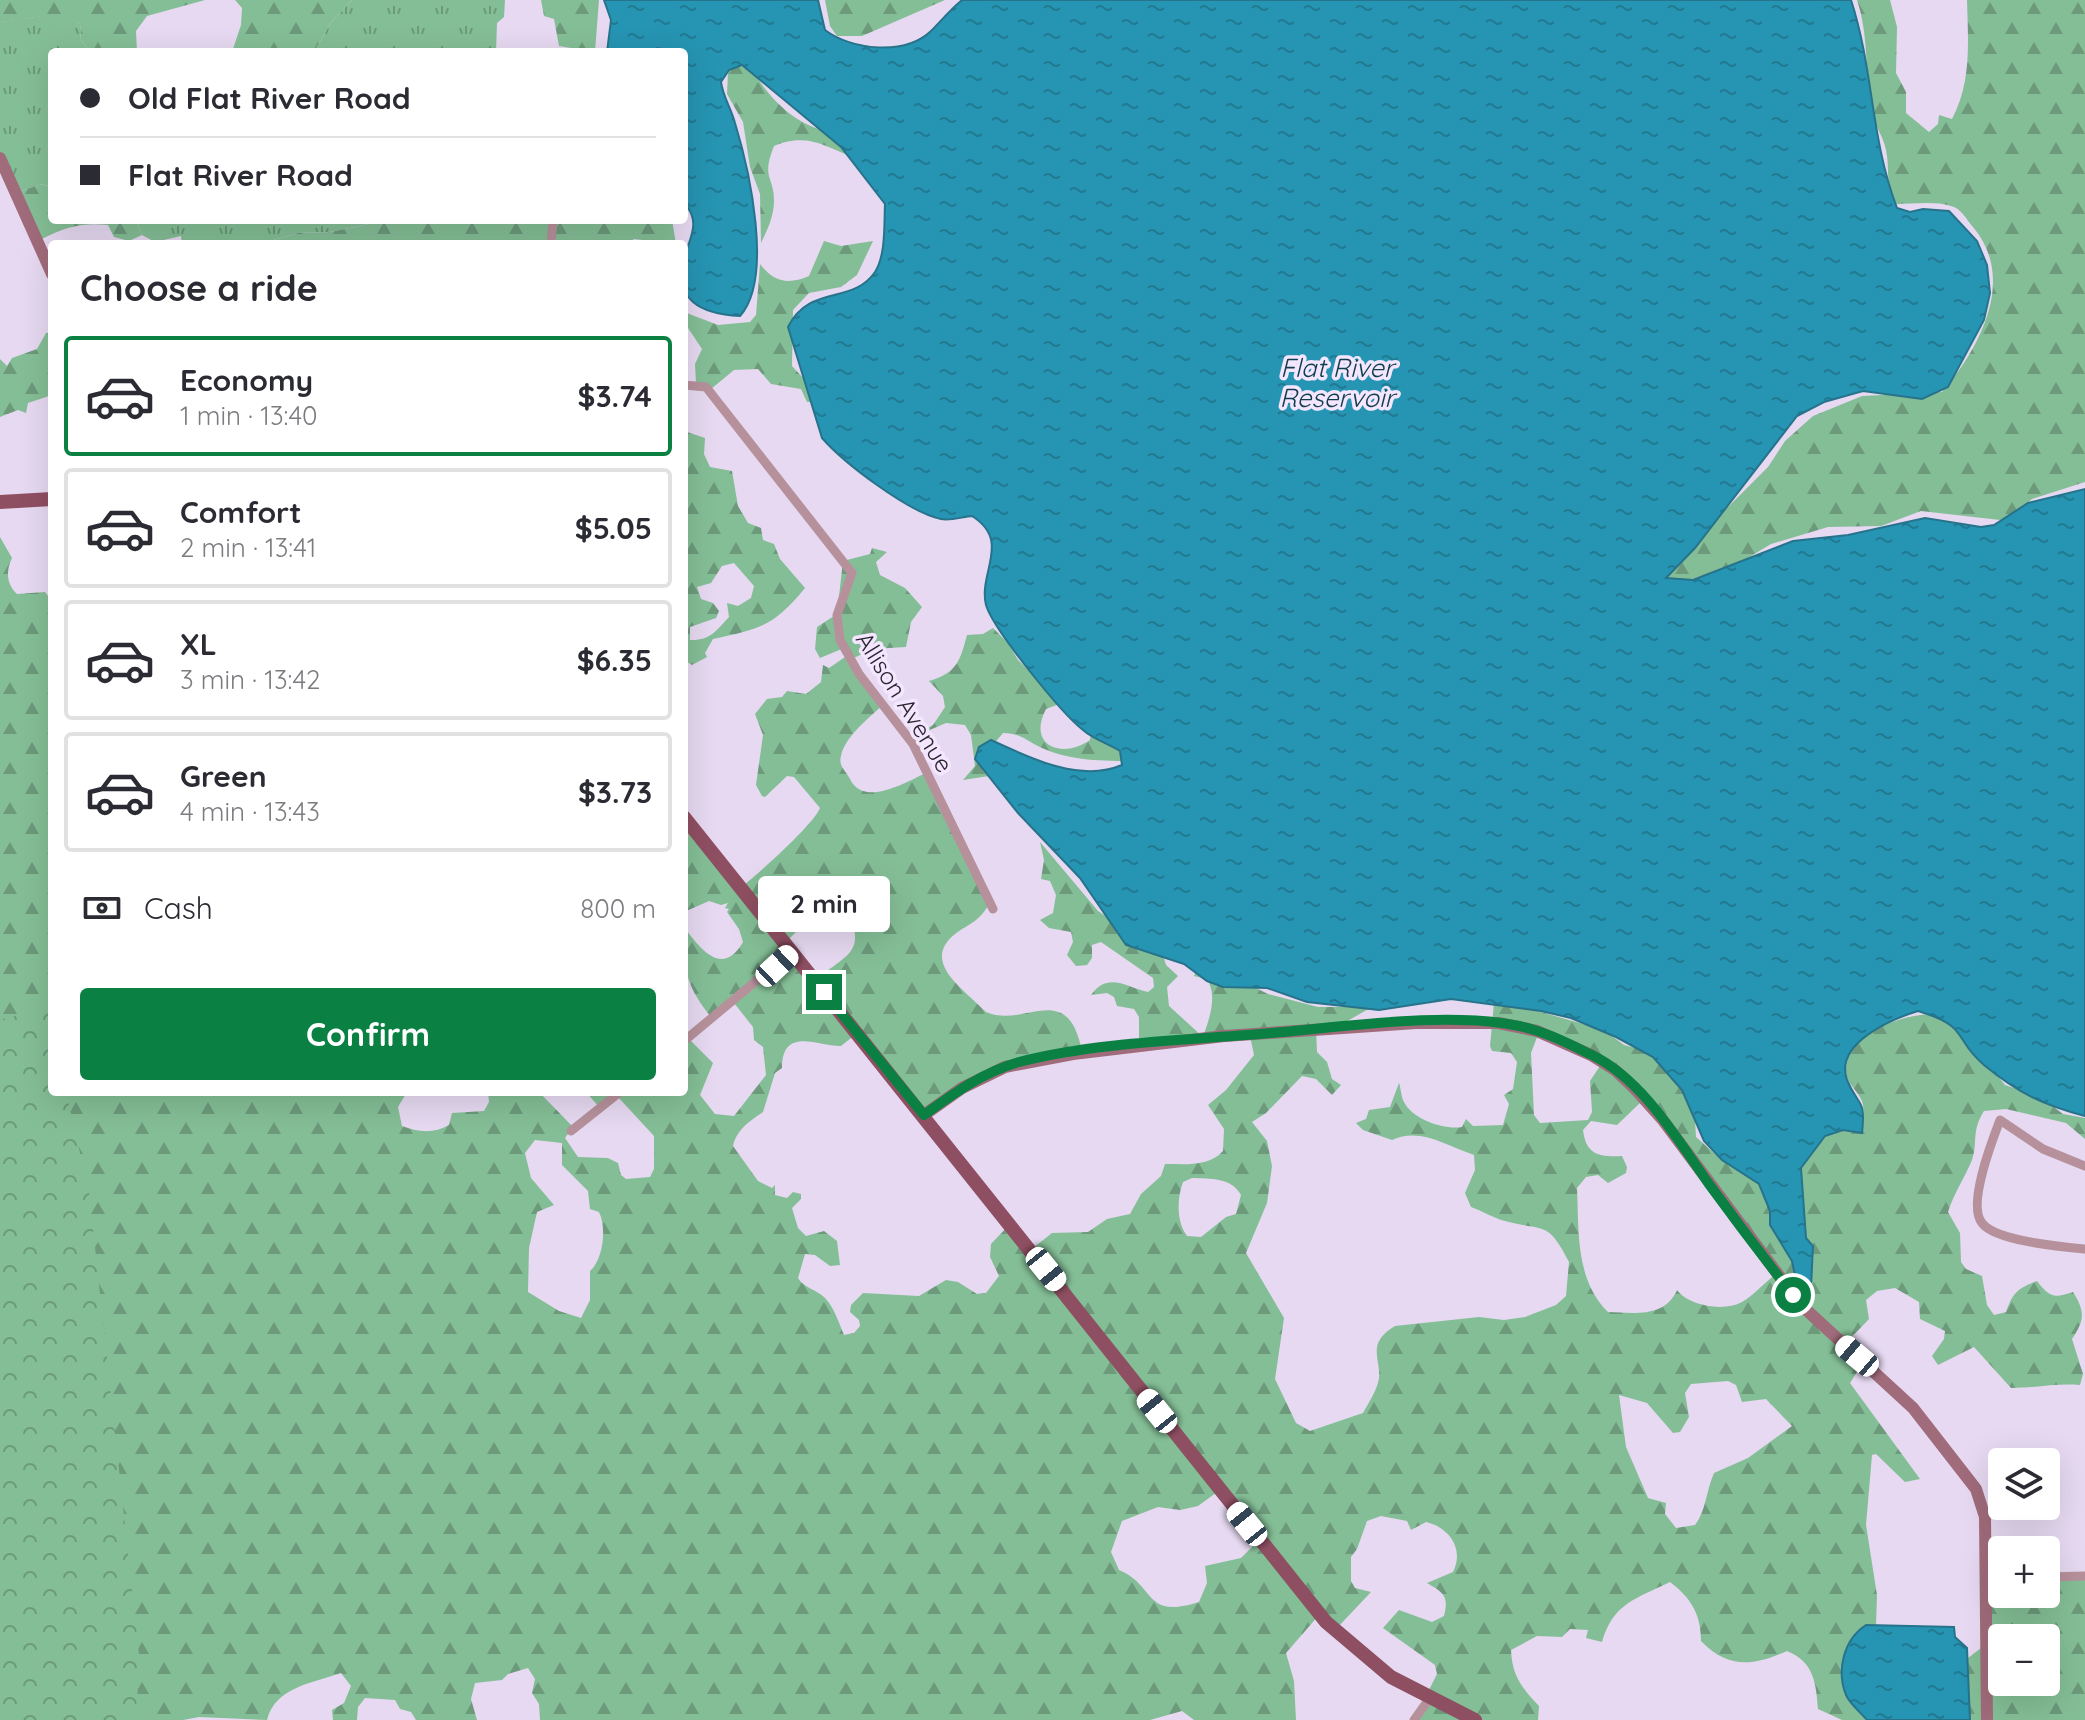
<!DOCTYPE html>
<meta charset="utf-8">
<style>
:root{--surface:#fff;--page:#f2f2f3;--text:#2b2b33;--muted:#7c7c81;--line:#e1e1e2;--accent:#0b8043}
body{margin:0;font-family:Quicksand,sans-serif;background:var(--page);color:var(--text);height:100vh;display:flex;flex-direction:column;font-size:30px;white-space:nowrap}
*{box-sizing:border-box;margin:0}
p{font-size:26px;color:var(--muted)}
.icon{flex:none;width:44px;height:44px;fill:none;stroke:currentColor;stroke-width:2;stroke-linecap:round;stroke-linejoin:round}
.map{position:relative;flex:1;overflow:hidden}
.details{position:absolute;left:48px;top:240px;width:640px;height:856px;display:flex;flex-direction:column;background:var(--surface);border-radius:8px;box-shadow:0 8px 32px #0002}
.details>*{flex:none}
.top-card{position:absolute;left:48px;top:48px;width:640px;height:176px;border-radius:8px;box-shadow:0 8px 32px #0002;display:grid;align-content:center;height:176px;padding:0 32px;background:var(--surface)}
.tools{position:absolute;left:1988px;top:1448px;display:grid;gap:16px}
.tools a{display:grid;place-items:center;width:72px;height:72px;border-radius:8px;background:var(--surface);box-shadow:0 8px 32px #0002;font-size:40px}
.end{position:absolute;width:36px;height:36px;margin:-18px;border:10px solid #0b8043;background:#fff;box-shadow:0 0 0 4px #fff}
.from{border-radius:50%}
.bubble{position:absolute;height:56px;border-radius:8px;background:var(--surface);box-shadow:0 8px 32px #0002;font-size:26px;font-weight:700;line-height:56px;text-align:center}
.car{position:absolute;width:24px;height:48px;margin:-24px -12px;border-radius:10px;box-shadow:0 0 6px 2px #0007;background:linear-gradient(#fff 24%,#345 0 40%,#fff 0 76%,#345 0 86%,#fff 0)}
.top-card b{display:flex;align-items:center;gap:28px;height:76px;font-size:30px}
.top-card b+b{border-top:2px solid var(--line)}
.top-card i{width:20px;height:20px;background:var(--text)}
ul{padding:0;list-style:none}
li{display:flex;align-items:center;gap:24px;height:120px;margin:0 16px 12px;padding:0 16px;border:4px solid var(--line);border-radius:8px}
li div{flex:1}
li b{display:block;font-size:30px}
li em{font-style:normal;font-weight:700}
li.current{border-color:var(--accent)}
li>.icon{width:72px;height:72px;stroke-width:1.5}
h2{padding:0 32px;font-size:36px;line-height:96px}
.pay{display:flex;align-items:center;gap:20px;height:88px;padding:0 32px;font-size:30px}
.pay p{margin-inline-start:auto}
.cta{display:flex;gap:16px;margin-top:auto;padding:16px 32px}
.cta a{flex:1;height:92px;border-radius:8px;background:var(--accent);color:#fff;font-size:32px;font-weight:700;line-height:92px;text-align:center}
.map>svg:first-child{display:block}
.grass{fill:url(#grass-tufts)}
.forest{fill:url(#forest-firs);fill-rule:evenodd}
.park{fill:url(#park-crowns)}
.water{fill:url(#water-ripples);stroke:#27738b;stroke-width:2}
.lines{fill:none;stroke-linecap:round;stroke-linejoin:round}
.street{stroke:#b6919b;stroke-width:9}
.secondary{stroke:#a06b7a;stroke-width:12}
.primary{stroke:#8f4f62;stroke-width:14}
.route{stroke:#0b8043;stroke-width:10}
.labels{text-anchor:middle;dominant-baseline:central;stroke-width:7;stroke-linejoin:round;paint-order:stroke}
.street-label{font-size:24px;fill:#2a262f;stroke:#f3e6fe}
.water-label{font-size:26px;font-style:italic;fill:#103e4c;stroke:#f3e6fe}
</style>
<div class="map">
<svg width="2085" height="1720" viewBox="0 0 2085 1720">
<defs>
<pattern id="grass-tufts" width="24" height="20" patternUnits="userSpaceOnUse" patternTransform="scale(2)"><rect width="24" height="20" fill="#84be96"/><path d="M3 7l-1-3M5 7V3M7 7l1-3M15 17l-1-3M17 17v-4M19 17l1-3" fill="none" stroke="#6c9a7b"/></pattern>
<pattern id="forest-firs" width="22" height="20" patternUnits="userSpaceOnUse" patternTransform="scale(2)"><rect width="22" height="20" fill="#84be96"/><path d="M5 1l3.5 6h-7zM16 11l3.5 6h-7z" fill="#6c9a7b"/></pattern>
<pattern id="park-crowns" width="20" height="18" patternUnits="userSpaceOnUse" patternTransform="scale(2)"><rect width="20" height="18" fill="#84be96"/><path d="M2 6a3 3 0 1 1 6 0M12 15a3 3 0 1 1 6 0" fill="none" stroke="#6c9a7b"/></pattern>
<pattern id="water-ripples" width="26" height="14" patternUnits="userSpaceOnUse" patternTransform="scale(2)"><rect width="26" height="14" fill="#2694b3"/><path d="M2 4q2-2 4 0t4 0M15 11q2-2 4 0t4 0" fill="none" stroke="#217992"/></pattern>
</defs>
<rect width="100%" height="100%" fill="#e6d9f1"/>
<path class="grass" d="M352,0H505L504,17L497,23L496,52H314L331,22Z
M50,15L66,16L80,24L81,41L91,52H52V187L42,184L18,192L0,156V22Z
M136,220H389L330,232L298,233L260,244L203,240L200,244H182L181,236L155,242L142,235Z"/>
<path class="forest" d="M0,0H205L147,16L136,31L137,52H91L81,41L80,24C53,9 29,20 0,22Z
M235,0H352L331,22L314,52H232L241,25L242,8Z
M541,0H599L595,52L559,46L554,19L544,16Z
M825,0H945L862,36H837L830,26Z
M1857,0H1890L1897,27L1896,73L1906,92V113L1929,132L1938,124L1939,115L1952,119C1972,82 1968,41 1967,0H2085V482L2032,499L2010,517L2000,520L1921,511L1881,526L1828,527L1771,544L1733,567L1679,583L1657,582L1680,545L1729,506L1768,467L1785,441L1813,416L1862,396L1942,392C1980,348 2017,279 1973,227C1966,219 1961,208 1951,206C1935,201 1913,204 1896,204C1885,186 1890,169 1886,150C1883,135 1874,125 1871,110C1865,73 1869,36 1857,0Z
M733,64L751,69C772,101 796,127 835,133L852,157C822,145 807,133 774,146C761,179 774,176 774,201C774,216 767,231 761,243L760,194L750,167L743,122L727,94L728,72Z
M42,184L52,187V220H136L142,235L129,241L114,237L108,225C83,222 64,227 42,239L18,192Z
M389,220H672L676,244L634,239L626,244H260L298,233L330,232Z
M824,241L841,246L873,241L857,275L841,287L809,293L793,310L792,366L805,380L812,402H807L801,389L771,384L758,369L734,370L711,389L696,384L695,364L702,349L684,322V312L718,325L750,322L756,315L760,264C774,282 788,285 809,276Z
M46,333H52V395L28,403L26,413L18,410L0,417V359L7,366L12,358L37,349Z
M684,431L705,438L704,454L710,467L732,471L738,506L748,523L761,528L763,540L774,544L780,559L805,588C774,626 760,629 713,639L705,653L707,657L692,665L684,660ZM734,563L754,586L751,598L738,606L727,603L729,617C717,630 710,641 690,640V627L716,618L719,611L713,603L701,599L697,587L711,583L722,566Z
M0,537L12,558C6,570 6,584 17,594L45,592L52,601V1092H407L398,1107L402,1126C417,1132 434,1134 449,1125L452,1113L484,1111L489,1102L488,1092H539L573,1127L565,1138L578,1157L608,1158L618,1163L621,1175L626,1179L650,1177L654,1169V1136L617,1096L599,1107L586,1092H684V1041L688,1038L713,1063L700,1095L715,1114L734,1116L766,1075L763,1047L754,1040L753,1027L734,1003L710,1016C684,982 684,969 684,927C699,947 722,979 743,942L739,929L727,912L729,909L725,908L728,903L721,905L709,901L684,912V816L743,886C759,873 813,825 820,808L794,777L787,776L765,797L762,796L756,785L763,735L755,714L767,699L782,697L787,691L806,694L821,682L823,665L829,668L848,655L844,648L820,658L815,649L817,627L837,614L843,561L870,554L872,548L887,552L876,562L880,575L905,588L922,607L911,622L906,647L872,649L852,659L885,703C870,717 845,736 841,756C838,766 846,771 850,779C864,808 906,782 928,772L988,906C977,923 970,923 955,934C920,962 964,989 986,1012C1025,1029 1067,978 1082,1051L1022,1060L927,1111L856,1034L841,1046C820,1047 782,1025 782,1068L775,1073L763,1112C750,1121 737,1129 733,1146L758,1181L772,1188L775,1185V1195L787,1198L793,1192L801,1194V1199L792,1208L798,1228L806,1236L824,1231L837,1241L840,1265L830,1266L815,1255L805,1254L798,1278C805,1289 816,1289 825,1298C834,1307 839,1323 844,1335L854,1333L860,1326L859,1320L850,1312L851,1305L863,1293L919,1296L946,1280L958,1282L977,1294L986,1293L999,1276L990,1257L991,1244L1010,1224L1033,1248L1052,1233L1088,1232L1107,1219L1130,1214L1141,1194L1161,1176L1165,1164C1185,1164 1209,1167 1223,1151L1224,1129L1208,1105L1226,1090L1254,1055L1250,1036L1139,1043V1017L1134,1009L1117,1006L1114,997L1107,993L1091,995C1108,971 1126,987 1148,992L1154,987L1153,978L1101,942L1092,945V958L1087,965L1076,966L1067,955L1073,942L1071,932L1049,928L1040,920L1053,913L1056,895L1050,881L1041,879L1044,860L1040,842L1098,911L1163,955L1166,965L1178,976L1167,987L1169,1006L1203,1037C1209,1019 1218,997 1207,979L1194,976L1196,971L1242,981L1268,994L1318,1007H1372L1342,1024L1316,1028L1317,1052L1327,1062L1332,1079L1341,1085L1332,1095L1316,1079L1302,1076L1266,1113L1252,1122L1267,1141L1272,1166L1267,1203L1246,1253L1284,1318L1275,1379L1296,1423L1310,1431L1363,1413C1368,1404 1375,1393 1378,1383C1384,1361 1363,1345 1395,1326L1479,1317L1504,1320L1525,1317L1556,1305L1566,1296L1569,1262C1547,1219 1544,1232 1505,1221C1493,1218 1483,1211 1471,1207L1465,1193L1475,1170L1474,1155C1446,1146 1421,1127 1392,1140L1363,1130L1356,1123L1366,1119L1369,1110L1390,1107L1399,1083C1401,1088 1401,1097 1404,1102C1413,1120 1445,1130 1462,1127L1466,1119L1473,1126L1503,1125L1509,1104L1504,1095L1513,1089L1517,1062L1511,1053L1492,1051L1490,1046L1494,1003L1527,1008L1604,1030L1624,1045L1654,1053L1693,1087L1696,1137L1722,1160L1759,1184L1770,1211V1226L1793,1261L1797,1285L1806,1238L1801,1168L1825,1136L1843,1130L1862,1133C1863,1123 1865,1111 1862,1101C1857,1089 1844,1082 1846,1068C1850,1028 1915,1010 1948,1014L2005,1085L2039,1096L2063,1114L2085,1118V1139L2066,1123L2006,1109L1984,1111C1971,1131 1978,1143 1972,1160C1965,1177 1954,1193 1948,1212L1960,1233L1961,1262L1966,1269L1982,1276L1987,1305L1994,1315L2006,1312C2013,1292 2018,1288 2037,1281C2050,1298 2054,1298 2073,1292C2085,1311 2085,1320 2072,1339L2083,1374L2080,1385C2056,1383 2035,1388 2011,1388L1974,1347L1938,1365L1932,1356L1944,1339L1945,1331L1920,1319L1919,1302L1895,1288L1877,1291L1866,1300L1869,1319L1846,1343L1864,1361L1850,1383L1920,1479L1905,1482L1876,1454L1872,1455L1866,1525L1877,1595L1876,1625H1866C1831,1660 1837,1685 1866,1720H1842L1818,1709C1816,1683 1814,1662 1787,1651C1753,1666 1728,1669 1701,1641C1701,1614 1691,1598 1670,1582C1636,1599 1613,1603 1602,1642L1586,1638L1588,1630L1570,1629L1562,1637L1537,1636L1511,1650C1512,1676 1522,1688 1539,1706L1538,1720H1414L1437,1674L1435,1665L1383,1628L1399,1610L1432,1622L1444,1616C1449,1596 1444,1593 1427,1583L1453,1572C1465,1548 1448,1527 1426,1522L1411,1530L1407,1521L1381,1516L1367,1521L1357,1549L1351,1557V1581L1355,1588L1371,1592L1337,1628L1319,1615L1286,1653L1294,1681L1296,1720H1194L1182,1711L1150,1720H540L539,1704L532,1693L535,1679L528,1668L508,1674L502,1680L475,1683L471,1699L477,1720H416L411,1712L400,1709L395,1700L365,1698L358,1707L357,1720H333L332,1710L344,1703L351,1686L341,1673C313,1683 275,1687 267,1720L199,1717L183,1720H0ZM819,892L845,904C866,951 853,951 816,979L786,942L803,925L805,909ZM1539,1032L1602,1063L1590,1081L1592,1112L1588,1120L1540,1123L1534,1115L1531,1053ZM1641,1102L1663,1118L1776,1274C1764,1283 1754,1295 1742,1302C1724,1312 1689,1306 1677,1290C1665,1318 1634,1313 1608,1312C1575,1280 1579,1230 1577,1188L1586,1177L1598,1175L1608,1183L1626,1173L1627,1167L1622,1156C1599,1157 1586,1155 1583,1130L1591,1121L1617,1125ZM535,1140L562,1143V1165L588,1191L590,1209L599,1212C607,1228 603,1260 590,1271V1300L581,1318L559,1311L528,1292L529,1248L537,1212L554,1205L531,1178L525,1153ZM1192,1178C1211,1179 1231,1177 1241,1195L1236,1214L1226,1217L1201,1237L1187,1236C1176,1221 1177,1198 1183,1182ZM1728,1381L1736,1385L1742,1402L1766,1399L1792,1426L1748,1458L1714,1473C1706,1491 1706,1511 1695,1525L1676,1528L1665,1514L1666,1503L1648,1498L1626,1447L1619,1395L1647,1403L1673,1433L1680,1432L1689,1417L1685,1393L1691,1384ZM1220,1490L1260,1539L1241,1558L1205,1566L1207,1583L1199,1602C1143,1620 1156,1585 1119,1570L1111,1552L1122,1521L1158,1507L1180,1510L1198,1506Z
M993,628L1008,643L1018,660L1062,703L1046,709C1027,745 1061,760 1090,740L1092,727L1135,761C1104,761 1070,761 1042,748C1026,741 1021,733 1003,733L987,752L989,776L963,780L975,766L971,735L965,725L946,723L911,738L933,725L945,707L943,696L929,681C957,673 960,661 967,635L983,634Z
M2002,1576V1594H2046V1576H2085V1720H1970L1968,1658L1985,1645V1583ZM2002,1638H2046V1682H2002Z"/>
<path class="park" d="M47,1007L52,1028V1092H66L89,1192L140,1664L135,1720H0V1020Z"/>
<path class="water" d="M604,0H818L825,30C851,50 905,56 931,31C941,21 950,10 962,0H1851C1874,71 1870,137 1897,208L1910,212L1923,209L1949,211L1977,241L1987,265L1990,293L1984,320L1948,387L1922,399L1863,391L1824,402L1797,416L1695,548L1666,578L1693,580L1793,541L1848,535L1925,518L1981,527L1994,525L2028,503L2085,489V1116C2043,1105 2018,1093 1984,1065C1952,1038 1971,1027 1918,1011C1892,1019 1834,1043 1847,1080C1858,1107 1866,1097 1862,1133L1843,1130L1825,1136L1801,1168L1806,1238L1813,1246L1811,1286L1804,1293L1797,1285L1792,1261L1770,1225V1211L1759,1184L1722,1160L1704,1141L1682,1090L1653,1057L1616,1037L1571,1018L1541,1011L1451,999L1379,1010L1307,1002L1267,988L1223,987L1207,981L1184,964L1126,945L1080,878L1018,813L975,759L979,747L991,740C1030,758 1080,783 1122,765L1120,751C1109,744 1093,739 1083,730C1062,714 993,629 986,605C978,573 1012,541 972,516C962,517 950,521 941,519C908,512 844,463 822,438L788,327C809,284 853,305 875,272C886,255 884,224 885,204L841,147L742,65L729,70L721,82C723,97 731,108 735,123C749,169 774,278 740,316C702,314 671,301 685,255C692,233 700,222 684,202V52H607L611,20Z
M1866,1625L1954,1627L1955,1637L1967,1648L1970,1720H1867C1861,1713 1850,1704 1846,1695C1836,1670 1844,1639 1866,1625Z"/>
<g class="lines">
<path class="street" d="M551,244L553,220
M684,385L706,387L852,573L837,615L840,640L859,674L913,744L993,909
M684,1041L791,952
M571,1131L620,1092
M2085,1166L2043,1149L2000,1120C1992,1141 1967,1205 1982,1223C1995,1241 2063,1247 2085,1249
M2046,1577L2085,1576
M1985,1578L2002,1577
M1414,1720L1429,1699"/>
<path class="secondary" d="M0,158L52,274
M924,1115L962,1088L1005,1067L1073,1054L1224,1036L1416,1023H1498L1537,1031L1591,1055L1615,1070L1635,1089L1662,1119L1801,1305L1913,1408L1976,1489L1985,1517L1987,1720"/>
<path class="primary" d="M0,502L52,499
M684,817L1326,1622L1391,1677L1475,1720"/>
</g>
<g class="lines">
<path class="route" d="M824,992L924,1115C953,1094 983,1072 1019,1062C1096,1042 1191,1040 1271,1033C1343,1027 1449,1011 1519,1026C1544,1031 1569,1044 1592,1055C1643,1080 1677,1139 1709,1184C1736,1221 1764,1258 1793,1295"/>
</g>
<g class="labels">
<g class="street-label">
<text transform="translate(905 702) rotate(58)">Allison Avenue</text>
</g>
<g class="water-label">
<text x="1337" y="367">Flat River<tspan x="1337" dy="30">Reservoir</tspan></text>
</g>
</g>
</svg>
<div class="tools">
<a><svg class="icon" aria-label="layers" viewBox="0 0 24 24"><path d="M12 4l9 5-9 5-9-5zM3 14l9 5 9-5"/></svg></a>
<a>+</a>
<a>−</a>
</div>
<i class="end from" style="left:1793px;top:1295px"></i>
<i class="end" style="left:824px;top:992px"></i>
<div class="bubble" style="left:758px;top:876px;width:132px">2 min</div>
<i class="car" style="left:777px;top:966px;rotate:47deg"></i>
<i class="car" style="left:1046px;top:1269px;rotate:141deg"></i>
<i class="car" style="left:1857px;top:1356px;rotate:310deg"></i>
<i class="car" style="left:1157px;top:1411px;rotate:321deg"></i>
<i class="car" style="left:1247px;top:1524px;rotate:321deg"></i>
<div class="top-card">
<b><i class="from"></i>Old Flat River Road</b>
<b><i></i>Flat River Road</b>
</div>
<section class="details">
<h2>Choose a ride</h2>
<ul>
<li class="current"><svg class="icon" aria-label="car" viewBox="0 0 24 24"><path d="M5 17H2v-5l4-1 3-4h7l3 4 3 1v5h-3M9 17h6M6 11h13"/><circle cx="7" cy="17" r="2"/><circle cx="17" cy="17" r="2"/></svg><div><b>Economy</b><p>1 min · 13:40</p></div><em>$3.74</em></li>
<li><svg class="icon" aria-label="car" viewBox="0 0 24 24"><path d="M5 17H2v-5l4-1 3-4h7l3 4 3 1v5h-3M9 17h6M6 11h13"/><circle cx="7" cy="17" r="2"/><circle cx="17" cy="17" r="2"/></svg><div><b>Comfort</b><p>2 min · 13:41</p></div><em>$5.05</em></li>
<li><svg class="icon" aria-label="car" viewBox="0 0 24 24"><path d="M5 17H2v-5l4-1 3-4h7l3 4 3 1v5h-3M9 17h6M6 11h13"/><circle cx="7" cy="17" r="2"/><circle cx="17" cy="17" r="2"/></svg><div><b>XL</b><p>3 min · 13:42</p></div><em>$6.35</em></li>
<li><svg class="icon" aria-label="car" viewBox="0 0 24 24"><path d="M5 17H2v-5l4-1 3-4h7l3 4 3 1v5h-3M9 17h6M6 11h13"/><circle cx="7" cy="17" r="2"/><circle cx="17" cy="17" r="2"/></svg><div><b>Green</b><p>4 min · 13:43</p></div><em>$3.73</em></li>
</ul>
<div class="pay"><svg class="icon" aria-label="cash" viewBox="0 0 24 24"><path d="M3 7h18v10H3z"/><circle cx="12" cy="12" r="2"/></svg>Cash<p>800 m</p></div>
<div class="cta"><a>Confirm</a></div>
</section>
</div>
